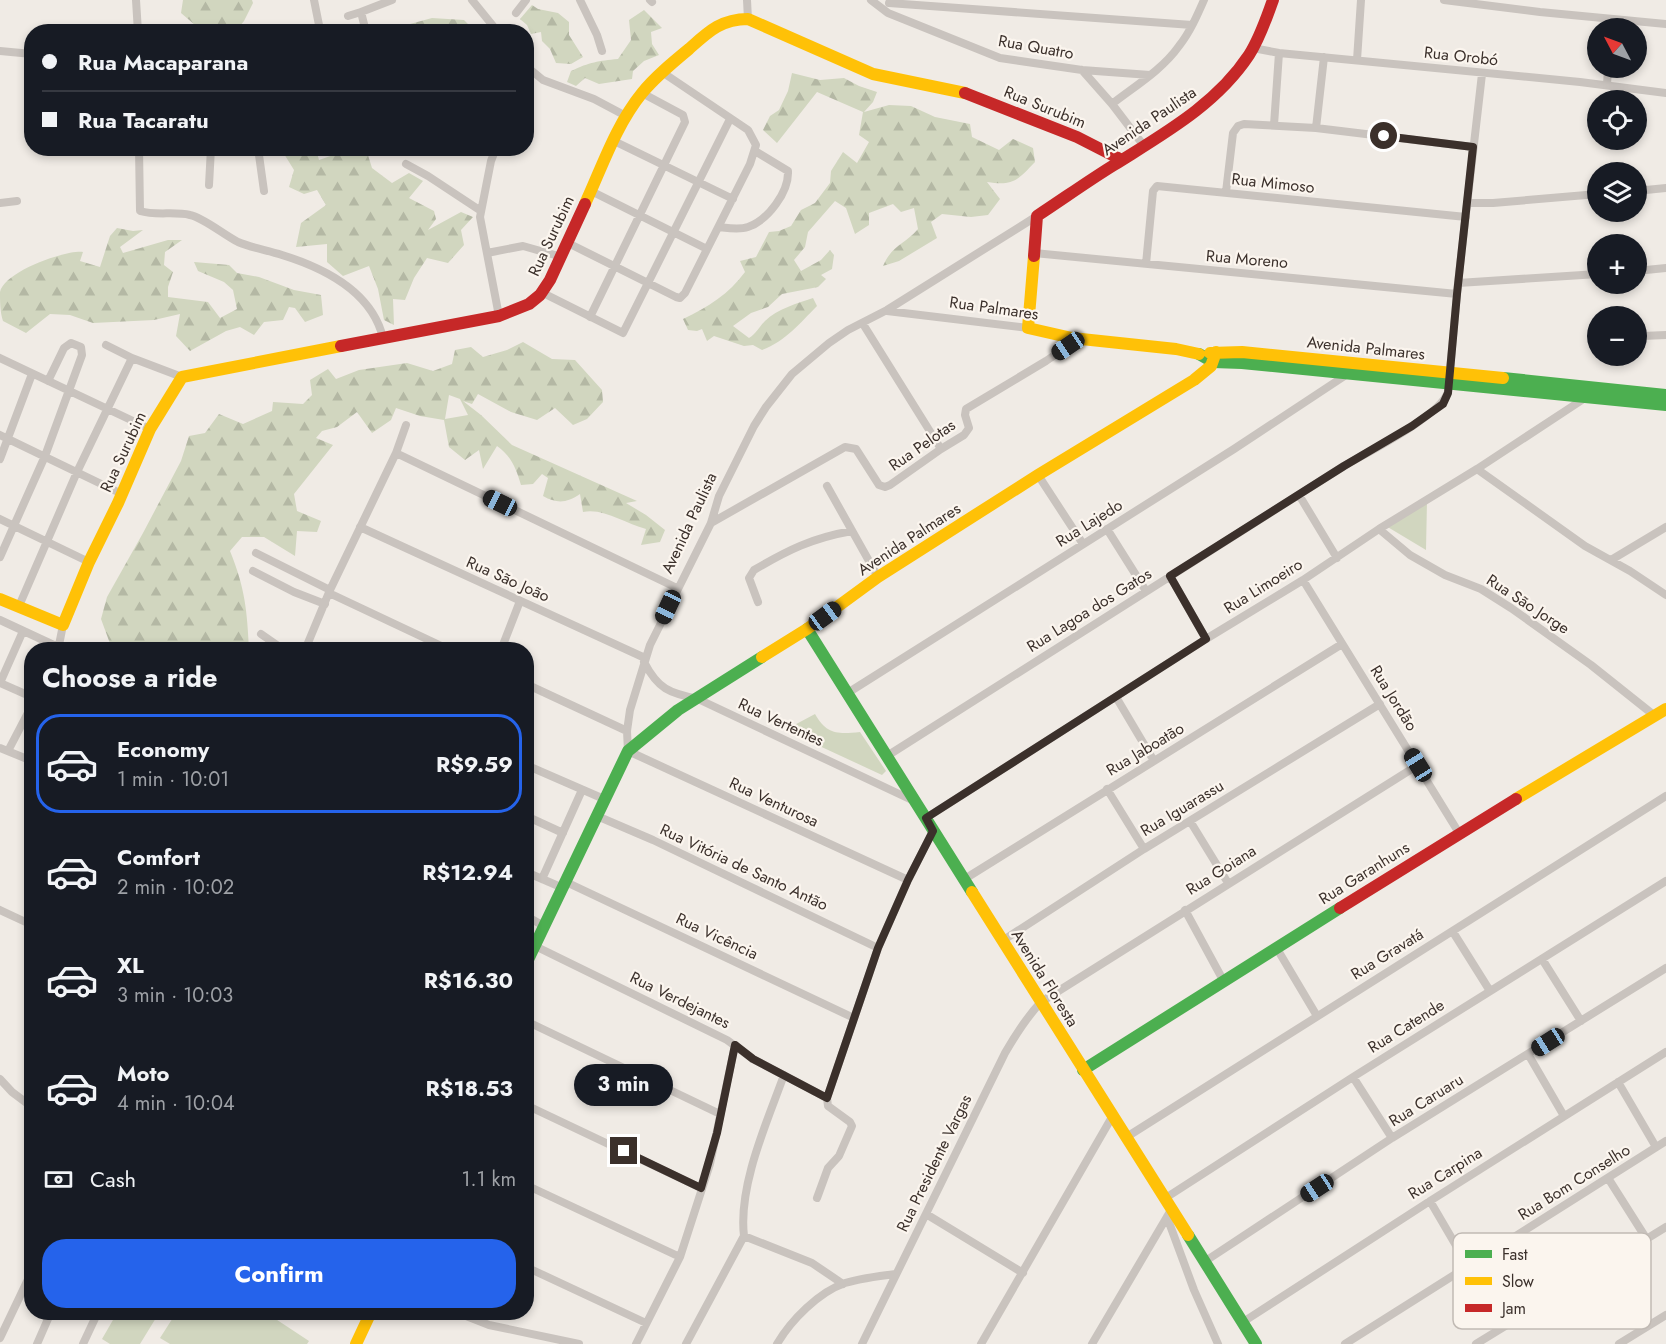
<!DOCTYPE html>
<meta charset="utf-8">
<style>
:root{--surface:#171b24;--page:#242831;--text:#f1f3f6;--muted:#9ea1a6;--line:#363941;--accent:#2563eb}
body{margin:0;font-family:Jost,sans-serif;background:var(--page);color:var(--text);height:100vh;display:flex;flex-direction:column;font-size:22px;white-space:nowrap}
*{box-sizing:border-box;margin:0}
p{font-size:20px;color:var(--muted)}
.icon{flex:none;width:33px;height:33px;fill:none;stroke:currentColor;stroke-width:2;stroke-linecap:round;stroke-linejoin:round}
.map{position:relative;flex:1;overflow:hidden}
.panel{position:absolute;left:24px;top:642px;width:510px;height:678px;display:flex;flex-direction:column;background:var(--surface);border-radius:24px;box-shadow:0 3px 9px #0003}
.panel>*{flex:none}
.banner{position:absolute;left:24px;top:24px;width:510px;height:132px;border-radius:24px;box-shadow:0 3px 9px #0003;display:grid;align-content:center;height:132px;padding:0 18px;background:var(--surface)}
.needle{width:39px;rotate:311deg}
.buttons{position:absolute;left:1587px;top:18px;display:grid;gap:12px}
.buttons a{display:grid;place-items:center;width:60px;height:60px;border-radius:50%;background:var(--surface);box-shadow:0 3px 9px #0003;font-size:30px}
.end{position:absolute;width:27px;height:27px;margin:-14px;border:8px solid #3b302b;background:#fff;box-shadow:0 0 0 3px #fff}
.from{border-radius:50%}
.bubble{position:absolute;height:42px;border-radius:21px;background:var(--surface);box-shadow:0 3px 9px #0003;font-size:20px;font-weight:700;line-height:42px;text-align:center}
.car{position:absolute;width:18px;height:36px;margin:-18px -9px;border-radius:8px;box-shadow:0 0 4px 2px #0007;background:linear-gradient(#222 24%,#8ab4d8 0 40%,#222 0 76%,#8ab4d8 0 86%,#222 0)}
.banner b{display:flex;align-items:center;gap:21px;height:57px;font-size:22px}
.banner b+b{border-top:2px solid var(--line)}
.banner i{width:15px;height:15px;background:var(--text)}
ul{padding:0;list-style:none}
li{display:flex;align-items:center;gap:18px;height:99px;margin:0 12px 9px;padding:0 6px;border:3px solid transparent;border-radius:24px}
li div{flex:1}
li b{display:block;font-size:22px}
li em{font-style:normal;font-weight:700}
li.active{border-color:var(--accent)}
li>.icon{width:54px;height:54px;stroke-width:1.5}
h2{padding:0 18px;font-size:27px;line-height:72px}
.pay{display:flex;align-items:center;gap:15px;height:66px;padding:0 18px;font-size:22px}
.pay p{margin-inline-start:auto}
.button{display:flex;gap:12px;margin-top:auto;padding:12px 18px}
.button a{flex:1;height:69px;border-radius:24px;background:var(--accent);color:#fff;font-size:24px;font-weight:700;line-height:69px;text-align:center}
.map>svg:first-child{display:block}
.green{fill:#d1d6bf}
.forest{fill:url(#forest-firs);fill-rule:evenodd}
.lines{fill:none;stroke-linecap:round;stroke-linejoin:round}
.street{stroke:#c9c3be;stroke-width:8}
.fast{stroke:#4caf50;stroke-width:12}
.slow{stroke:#ffc107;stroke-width:12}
.jam{stroke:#c62828;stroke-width:12}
.route{stroke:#3b302b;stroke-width:8}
.labels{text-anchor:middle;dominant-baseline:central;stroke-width:4.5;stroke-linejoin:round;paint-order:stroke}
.street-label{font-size:16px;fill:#3b302b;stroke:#fbf5ee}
.key{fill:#fbf5ee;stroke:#c1bab4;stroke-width:1.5}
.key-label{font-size:16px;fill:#3b302b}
</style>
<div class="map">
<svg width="1666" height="1344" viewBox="0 0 1666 1344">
<defs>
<pattern id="forest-firs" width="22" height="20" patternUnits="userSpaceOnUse" patternTransform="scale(1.5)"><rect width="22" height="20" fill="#d1d6bf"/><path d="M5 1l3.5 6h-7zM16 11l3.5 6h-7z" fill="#b4b8a4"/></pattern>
</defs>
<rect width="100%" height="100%" fill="#f0ebe5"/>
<path class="green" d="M1427,501L1426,550L1386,526Z
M815,714C827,735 838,734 860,732L886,771L882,775L785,730Z
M265,1312L309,1341L307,1344H170L160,1338L176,1313Z
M117,1313V1312L159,1313L140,1344H110L102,1339Z"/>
<path class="forest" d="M183,0H252L253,3L244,21L236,31H202L181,13Z
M532,5L538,9L558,13L569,22V35L583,57L571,64L556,63L550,49L542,41L541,32L531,34L527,25L520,19Z
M644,10L662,28L651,32L652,44L659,55L644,61L633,71L632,79L599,84L585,78L576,86L567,82L571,71C590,62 598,61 618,59L631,40L629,20Z
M432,18L464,20L474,30L473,32L400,31L399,27Z
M792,73L820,80L844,78L859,86L877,92L873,102L864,112L889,105L911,106L935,117L970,124L972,137L999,150L1013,139L1033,148L1035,162C1017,181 1013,186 987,182L1000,199L988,215L971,217L942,214L931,222L937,238L899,261L883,266C892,245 904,245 918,229L914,208L901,212L893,204L869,213V225L855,234L846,208L835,201L808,232L805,247L794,260L801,271L821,260L830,250L834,255L832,269L821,275L826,279L818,287L782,294L768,307L751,313L733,326L749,338C757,333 759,327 765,321C777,309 798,303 813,298L817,306C800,323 786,341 762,350L753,345L744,346L714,336L707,341L702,329L697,331L688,330L683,319C708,307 729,294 745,272L740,261L756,257L769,232L779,231L791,226L801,210L815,203L830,183L831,171L843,152L857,163L869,142L859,135L863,112L817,92L777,143L763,130L770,116L779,110L788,91Z
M281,149H316L319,160L339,153L338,149H369L367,152L372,168L392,183L409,173L423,181L409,198L434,211L436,219L428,230L461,212L473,217L461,230L464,245L448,263L427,258L414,278L405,300L393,299L394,325L384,320L378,289L369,266L343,276L327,262V244L296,247L301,223L326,205L317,190L304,194L289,187L294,170Z
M117,228L133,231L143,230L120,247L123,253L168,240H182L165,252L164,265L173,272L168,287V297L208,302L220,318L237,309L233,290L224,282L198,271L194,262L229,265L237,273L259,277L294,290L321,295L323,315L305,322L295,308L289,307L283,320L264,322L254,335L240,327L226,331L190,351L176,336L180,314L154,320L93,323L70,315L50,314L26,333L3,321C0,312 0,301 0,292C4,272 64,250 83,252L80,261L100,267L110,236Z
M523,342L552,359L575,360L602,390L603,402L587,419L573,425L555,408L537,420L511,412L478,394L472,404L463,401L481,415L512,445L637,501L626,503L646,515L665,530L660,542L641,545L646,529C625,524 605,508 583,512L580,494C567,503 557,504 543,496L548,478L542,474L533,484L521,485C516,468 511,456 497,446L483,469L479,450L465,460L449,447L444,420L420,416L396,408L391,420L372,433L357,412L337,427L322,431L316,438L333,445L294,494L297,511L321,521L317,532L297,531L295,556L264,537H242L230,551C245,588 247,610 249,649H112L101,619L107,597L143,533L181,461L189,436L205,433L219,414L243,424L272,411L273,402L303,404L312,395L310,380L328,369L336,379L359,370L407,363L433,371L452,364L455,350L471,347L483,357L507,350ZM449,395L460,399L468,415L445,419Z"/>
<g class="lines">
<path class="street" d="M136,0L138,32
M314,0L320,30
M472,0L498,32
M580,0L597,35L602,51
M650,0L652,2
M747,0L748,19
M871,0L888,13L1000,58L1082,70L1150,75
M1444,0L1540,12L1666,24
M889,3L1192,25
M516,13L526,0
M348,16L361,12
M366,32L361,12L392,0
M1253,48L1279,53L1580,82L1666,93
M0,51L32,54
M1357,60L1361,0
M526,66L543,80L594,99L626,116
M1082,70L1112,104L1144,146
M1607,85L1608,68
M1112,104C1135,86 1162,70 1179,46C1190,32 1197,16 1204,0
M1274,125L1279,53
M1316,128L1324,57
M614,141L733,199
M139,148L140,211C156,216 174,211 190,215C204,218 224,235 238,242C252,248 267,250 282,255C324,268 372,292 383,338
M258,148L264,191
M496,148L491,161L480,217L499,316
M406,164L428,176L481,211
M209,185L211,148
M591,191L707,249
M1636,191L1666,188
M1226,192L1233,133L1238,126L1244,124L1316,128L1473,147
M0,203L17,201
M1467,203H1493L1598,194
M719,227C728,228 739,230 748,227C768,220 789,192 788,171L755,151
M568,243L676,297L680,298L685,293L750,164L756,145L748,130L662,72
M487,253L523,246L562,257
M1034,253L1457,294
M1146,264L1153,191L1157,186L1466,217
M1636,271L1666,268
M1458,283L1598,274
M543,293L623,333L730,119
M887,311L1028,328
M590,317L685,122L683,115L642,93
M863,324L941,449
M1642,336L1666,335
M106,345L132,358
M0,358L150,429
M0,435L122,494
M396,453L677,588
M0,459L32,374
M1477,469L1585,546L1630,571L1666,595
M1038,475L1083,544
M827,486L878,577
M1299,495L1337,558
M0,519L89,562
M711,523L845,447L856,449L879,485L885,487L890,485L941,449L964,435L969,428L965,415L966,409L1046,361L1068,346L1072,338
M360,527L645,658
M1107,529L1146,591
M1379,529L1410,555L1445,575L1481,589L1511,608L1591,665L1655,716
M256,553L330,590
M0,557L45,456L82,355L81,347L71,343L64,348L48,381
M1611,560L1666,527
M253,571L294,592L325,604
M1170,576L1206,639
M1303,580L1459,833
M329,593L450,650
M758,602L749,578L754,570C788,550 812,538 852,531
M19,606L77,472L132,358L182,377
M0,620L58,647
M261,634L284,650
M58,650L63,625
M305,650L330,590L396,453L406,425
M501,650L520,601
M644,662C658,689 669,693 698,699L914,801
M0,683L23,631
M0,683L32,697
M526,684L627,731
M846,694L1234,449L1346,375
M1116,697L1154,761
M0,748L32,761
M8,751L32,705
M887,756L1344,466C1368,452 1439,417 1448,392L1458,283L1482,74
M526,765L604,799
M1107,789L1144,849
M526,816L563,833
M597,816L653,840L878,948
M926,818L1206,639L1303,580L1379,529L1477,469L1585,398
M1190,821L1228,883
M526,872L563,888
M542,879L582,790
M908,880L628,751L627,731L630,710L650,645L711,523L719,496L754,426L766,407L792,374L829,343L848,330L887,310L1037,216
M963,880L1342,644
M566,882L854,1018
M0,910L32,925
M1185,910L1223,980
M526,916L544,926
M1453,932L1490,991
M1002,941L1144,849L1380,704
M535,946L727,1040L753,1059L827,1098L828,1106L850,1122L852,1126L839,1156L828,1168L817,1198
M1276,947L1317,1016
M1542,959L1581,1021
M526,1021L720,1114
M1528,1054L1564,1116
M1353,1077L1392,1138
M0,1079L12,1092L32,1107
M1618,1082L1656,1147
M827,1098L878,948L908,880L933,831
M526,1105L701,1188
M1125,1138L1666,796
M1608,1178L1646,1238
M526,1185L680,1257
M1164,1199L1353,1077L1666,881
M1430,1201L1468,1266
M926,1214L1023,1273
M1167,1217L1194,1290L1218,1344
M744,1236L812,1263L843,1284
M1204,1262L1392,1138L1666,968
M526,1267L646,1323
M356,1312L368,1320
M456,1312L489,1325L579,1344
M1243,1322L1430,1201L1666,1052
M0,1338L32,1271
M37,1344L51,1312
M83,1344L98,1312
M636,1344L680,1257L710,1164L735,1045
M686,1344L744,1236C738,1186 767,1122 784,1075
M777,1344C791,1320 819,1292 845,1283C862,1278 879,1276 896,1274
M862,1344L1005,1053C1016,1034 1026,1018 1041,1002L1418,765
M981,1344L1112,1117
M1092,1344L1171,1210
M1345,1344L1666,1141
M1476,1344L1666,1227
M1619,1344L1666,1315"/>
<path class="fast" d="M1199,354L1213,362L1242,363L1666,405
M1503,378L1666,395
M807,629L972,892
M526,964L628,751L678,710L762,657
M1083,1070L1340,908
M1188,1235L1256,1344"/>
<path class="slow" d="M585,204C602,167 616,125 642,93C655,77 672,63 689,49C708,32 721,19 748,19L873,74L965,93
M1034,256L1028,328L1072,338L1176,349L1199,354
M1210,353L1242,352L1503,378
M0,599L63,625L89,562L118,503L150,429L182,377L341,346
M762,657L807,629L878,577L1038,475L1194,380L1211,366L1216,352
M1516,799L1666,709
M972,892L1188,1235
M356,1344L371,1312"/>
<path class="jam" d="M965,93L1077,137L1122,160
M1034,256L1037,216C1063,199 1088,181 1114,165C1163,134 1216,105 1249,55C1260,38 1266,19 1273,0
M341,346L499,316L529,304L540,295L550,280L585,204
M1340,908L1516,799"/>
</g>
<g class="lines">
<path class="route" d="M624,1151L701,1188L717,1133L735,1045L753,1059L827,1098L878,948L908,880L933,831L926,818L1206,639L1170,576L1344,466L1412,426L1443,404L1448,393L1457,294L1473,147L1384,136"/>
</g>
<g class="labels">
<g class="street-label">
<text transform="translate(1036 47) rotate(10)">Rua Quatro</text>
<text transform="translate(1461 56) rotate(6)">Rua Orobó</text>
<text transform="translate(1045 107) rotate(22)">Rua Surubim</text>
<text transform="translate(1149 121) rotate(-34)">Avenida Paulista</text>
<text transform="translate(1273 183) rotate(6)">Rua Mimoso</text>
<text transform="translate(551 236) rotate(-65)">Rua Surubim</text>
<text transform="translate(1247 259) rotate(5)">Rua Moreno</text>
<text transform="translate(994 308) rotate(8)">Rua Palmares</text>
<text transform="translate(1366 348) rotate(6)">Avenida Palmares</text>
<text transform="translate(922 445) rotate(-35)">Rua Pelotas</text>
<text transform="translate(123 452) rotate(-65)">Rua Surubim</text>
<text transform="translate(689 523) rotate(-65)">Avenida Paulista</text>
<text transform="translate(1089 523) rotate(-32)">Rua Lajedo</text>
<text transform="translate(909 539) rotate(-33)">Avenida Palmares</text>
<text transform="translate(508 579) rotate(24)">Rua São João</text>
<text transform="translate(1263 586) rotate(-32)">Rua Limoeiro</text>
<text transform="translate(1528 604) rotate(33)">Rua São Jorge</text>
<text transform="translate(1089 610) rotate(-32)">Rua Lagoa dos Gatos</text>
<text transform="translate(1394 698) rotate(58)">Rua Jordão</text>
<text transform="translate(781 722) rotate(25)">Rua Vertentes</text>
<text transform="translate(1145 749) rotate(-31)">Rua Jaboatão</text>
<text transform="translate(774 802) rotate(25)">Rua Venturosa</text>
<text transform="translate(1182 808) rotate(-31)">Rua Iguarassu</text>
<text transform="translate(744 867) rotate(25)">Rua Vitória de Santo Antão</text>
<text transform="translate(1221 870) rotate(-32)">Rua Goiana</text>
<text transform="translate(1364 873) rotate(-32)">Rua Garanhuns</text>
<text transform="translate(717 936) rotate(25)">Rua Vicência</text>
<text transform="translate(1387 954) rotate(-32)">Rua Gravatá</text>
<text transform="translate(1045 978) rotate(58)">Avenida Floresta</text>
<text transform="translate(680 1000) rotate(26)">Rua Verdejantes</text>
<text transform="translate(1406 1026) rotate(-32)">Rua Catende</text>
<text transform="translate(1426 1100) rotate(-32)">Rua Caruaru</text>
<text transform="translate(934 1163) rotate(-64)">Rua Presidente Vargas</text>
<text transform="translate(1445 1173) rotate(-32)">Rua Carpina</text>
<text transform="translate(1574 1182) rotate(-32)">Rua Bom Conselho</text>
</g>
</g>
<rect x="1453" y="1233" width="198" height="96" rx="9" class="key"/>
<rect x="1465" y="1250" width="27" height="8" fill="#4caf50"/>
<rect x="1465" y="1277" width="27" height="8" fill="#ffc107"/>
<rect x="1465" y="1304" width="27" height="8" fill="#c62828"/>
<g class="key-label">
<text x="1502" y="1260">Fast</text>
<text x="1502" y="1287">Slow</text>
<text x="1502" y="1314">Jam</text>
</g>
</svg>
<div class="buttons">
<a><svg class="needle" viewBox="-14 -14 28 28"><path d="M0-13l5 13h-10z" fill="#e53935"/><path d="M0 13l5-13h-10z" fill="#9ea1a6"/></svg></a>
<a><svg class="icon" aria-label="locate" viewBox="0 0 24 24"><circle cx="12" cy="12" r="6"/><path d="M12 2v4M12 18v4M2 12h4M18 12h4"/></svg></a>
<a><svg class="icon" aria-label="layers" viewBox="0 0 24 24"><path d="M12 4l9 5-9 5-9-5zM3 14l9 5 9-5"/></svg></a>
<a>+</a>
<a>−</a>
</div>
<i class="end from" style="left:1384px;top:136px"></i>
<i class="end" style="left:624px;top:1151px"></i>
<div class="bubble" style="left:574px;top:1064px;width:99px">3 min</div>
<i class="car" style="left:1068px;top:346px;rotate:236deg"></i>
<i class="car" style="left:500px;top:503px;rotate:296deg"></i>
<i class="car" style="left:668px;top:607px;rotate:205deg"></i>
<i class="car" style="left:825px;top:616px;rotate:54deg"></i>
<i class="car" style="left:1418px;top:765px;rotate:328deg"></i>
<i class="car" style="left:1548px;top:1042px;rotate:238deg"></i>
<i class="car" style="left:1317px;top:1188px;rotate:237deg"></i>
<div class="banner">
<b><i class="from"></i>Rua Macaparana</b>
<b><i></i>Rua Tacaratu</b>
</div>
<section class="panel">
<h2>Choose a ride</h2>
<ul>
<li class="active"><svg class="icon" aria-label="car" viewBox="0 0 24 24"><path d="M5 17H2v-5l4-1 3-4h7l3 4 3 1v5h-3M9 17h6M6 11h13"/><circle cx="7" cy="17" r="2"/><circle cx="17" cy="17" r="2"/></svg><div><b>Economy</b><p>1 min · 10:01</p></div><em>R$9.59</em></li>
<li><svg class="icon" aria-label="car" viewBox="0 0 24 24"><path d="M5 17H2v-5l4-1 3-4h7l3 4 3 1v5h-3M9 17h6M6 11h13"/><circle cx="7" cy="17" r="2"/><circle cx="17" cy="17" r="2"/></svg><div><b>Comfort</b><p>2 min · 10:02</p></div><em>R$12.94</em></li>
<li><svg class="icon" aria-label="car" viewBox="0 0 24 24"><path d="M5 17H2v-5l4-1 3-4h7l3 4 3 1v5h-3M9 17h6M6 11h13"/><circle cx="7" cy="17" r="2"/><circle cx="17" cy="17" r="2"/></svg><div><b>XL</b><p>3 min · 10:03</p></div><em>R$16.30</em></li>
<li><svg class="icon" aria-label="car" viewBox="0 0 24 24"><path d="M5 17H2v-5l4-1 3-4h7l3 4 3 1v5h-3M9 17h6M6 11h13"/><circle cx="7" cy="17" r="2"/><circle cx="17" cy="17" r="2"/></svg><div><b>Moto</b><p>4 min · 10:04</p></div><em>R$18.53</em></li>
</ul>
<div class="pay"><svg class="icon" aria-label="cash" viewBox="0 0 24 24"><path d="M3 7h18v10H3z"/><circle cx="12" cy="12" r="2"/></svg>Cash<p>1.1 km</p></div>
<div class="button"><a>Confirm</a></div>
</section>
</div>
